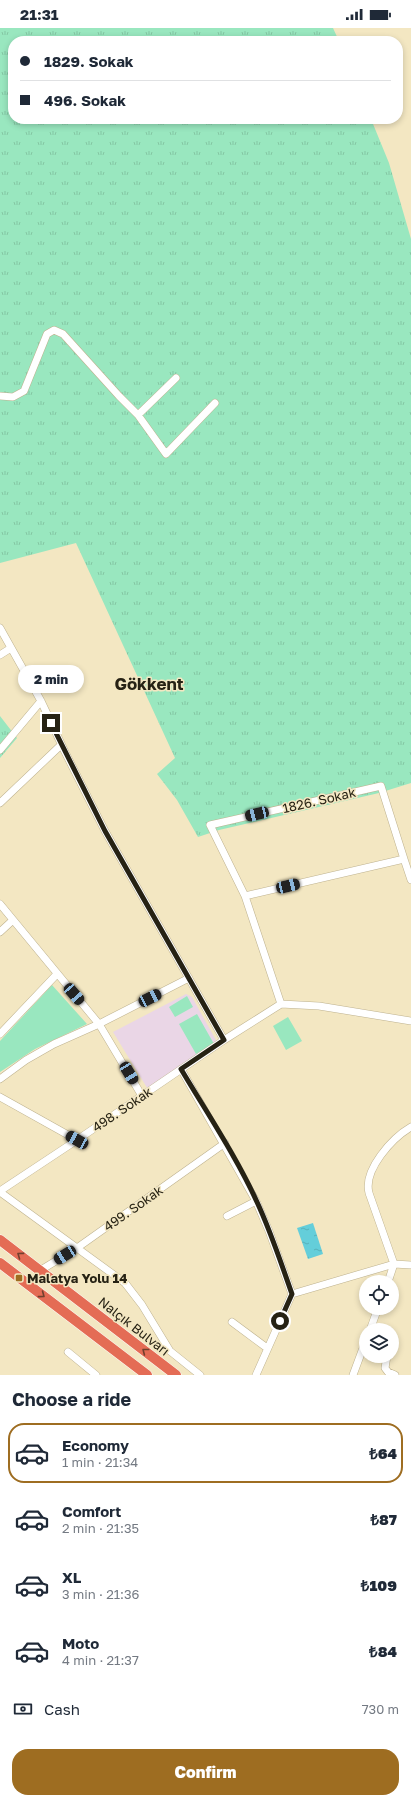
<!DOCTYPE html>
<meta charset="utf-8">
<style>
:root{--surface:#fff;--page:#f6f6f7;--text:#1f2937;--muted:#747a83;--line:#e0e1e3;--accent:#9e6d21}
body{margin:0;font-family:"Golos Text",sans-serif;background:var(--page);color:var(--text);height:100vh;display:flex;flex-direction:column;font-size:15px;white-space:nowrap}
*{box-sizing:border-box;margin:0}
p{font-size:13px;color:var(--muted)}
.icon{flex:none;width:22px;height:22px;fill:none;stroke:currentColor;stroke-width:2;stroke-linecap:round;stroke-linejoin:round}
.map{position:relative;height:1347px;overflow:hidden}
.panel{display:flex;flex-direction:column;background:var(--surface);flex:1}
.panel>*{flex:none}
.top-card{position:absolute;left:8px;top:8px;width:395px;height:88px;border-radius:16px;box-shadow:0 2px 6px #0003;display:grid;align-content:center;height:88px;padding:0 12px;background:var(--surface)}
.fabs{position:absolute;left:359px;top:1247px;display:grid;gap:8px}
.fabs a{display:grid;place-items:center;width:40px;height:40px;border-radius:50%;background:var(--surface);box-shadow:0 2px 6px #0003;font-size:20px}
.end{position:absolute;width:18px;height:18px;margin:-9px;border:5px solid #262214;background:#fff;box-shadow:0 0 0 2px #fff}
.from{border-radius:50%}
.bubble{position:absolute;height:28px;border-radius:14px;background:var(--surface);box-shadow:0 2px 6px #0003;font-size:13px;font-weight:800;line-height:28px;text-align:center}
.car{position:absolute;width:12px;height:24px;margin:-12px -6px;border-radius:5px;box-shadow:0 0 3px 1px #0007;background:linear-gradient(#222 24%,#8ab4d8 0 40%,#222 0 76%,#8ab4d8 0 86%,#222 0)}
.top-card b{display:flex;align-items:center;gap:14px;height:38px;font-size:15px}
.top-card b+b{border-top:1px solid var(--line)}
.top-card i{width:10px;height:10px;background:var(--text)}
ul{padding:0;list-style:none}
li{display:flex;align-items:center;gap:12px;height:60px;margin:0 8px 6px;padding:0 4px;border:2px solid transparent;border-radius:16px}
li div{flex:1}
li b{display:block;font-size:15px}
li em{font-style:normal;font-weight:800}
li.current{border-color:var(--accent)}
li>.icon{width:36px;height:36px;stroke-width:1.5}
h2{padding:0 12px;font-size:18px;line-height:48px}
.pay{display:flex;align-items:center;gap:10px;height:44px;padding:0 12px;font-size:15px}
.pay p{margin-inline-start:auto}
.action{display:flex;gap:8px;margin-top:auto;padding:8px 12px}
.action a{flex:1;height:46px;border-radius:16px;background:var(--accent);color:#fff;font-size:16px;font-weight:800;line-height:46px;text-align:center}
.status{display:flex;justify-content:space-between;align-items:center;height:28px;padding:0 20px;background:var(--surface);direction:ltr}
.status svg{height:11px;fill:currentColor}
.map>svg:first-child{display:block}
.education{fill:#ead6e6}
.grass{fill:url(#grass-tufts)}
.park{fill:#99e7bf}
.water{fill:url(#water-ripples)}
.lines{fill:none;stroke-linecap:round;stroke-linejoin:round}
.minor-casing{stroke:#beb28f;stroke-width:8}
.highway-casing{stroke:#fff;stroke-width:11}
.minor{stroke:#fff;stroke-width:7}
.highway{stroke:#e46c55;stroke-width:10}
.oneway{stroke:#72402e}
.route{stroke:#262214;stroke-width:5}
.poi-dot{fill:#9e6d21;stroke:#f3e7c2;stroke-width:1.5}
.labels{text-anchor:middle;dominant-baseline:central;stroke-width:3;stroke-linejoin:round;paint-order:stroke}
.street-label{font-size:13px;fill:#262214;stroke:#f3e7c2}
.poi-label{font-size:13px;font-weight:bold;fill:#262214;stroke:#f3e7c2;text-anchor:start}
.district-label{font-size:17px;font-weight:bold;fill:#262214;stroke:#f3e7c2}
</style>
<div class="status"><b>21:31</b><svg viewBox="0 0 49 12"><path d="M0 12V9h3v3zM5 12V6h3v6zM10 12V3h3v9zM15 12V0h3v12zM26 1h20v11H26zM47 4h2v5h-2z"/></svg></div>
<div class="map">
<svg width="411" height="1347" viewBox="0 0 411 1347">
<defs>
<pattern id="grass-tufts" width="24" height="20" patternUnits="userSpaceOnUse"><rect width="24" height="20" fill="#99e7bf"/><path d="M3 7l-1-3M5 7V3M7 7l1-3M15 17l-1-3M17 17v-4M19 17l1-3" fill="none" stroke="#84c6a3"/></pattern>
<pattern id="water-ripples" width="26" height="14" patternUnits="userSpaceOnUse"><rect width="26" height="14" fill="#64ceda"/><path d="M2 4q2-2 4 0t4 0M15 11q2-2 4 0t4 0" fill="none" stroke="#57b1ba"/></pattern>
</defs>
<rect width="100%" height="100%" fill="#f3e7c2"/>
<path class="education" d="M186,966L192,969L217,1014L149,1063L113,1004Z"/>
<path class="grass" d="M0,0H333L339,13H13V91H371L389,135L411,211V755L379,765L219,802L198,809L177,772L157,746L175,730L76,515L0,535Z
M0,688L17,710L0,730Z"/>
<path class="park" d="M52,957L87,996L35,1021L0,1044V1013Z
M187,968L193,979L175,989L169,979Z
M197,986L214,1016L196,1026L179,996Z
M288,989L302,1013L286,1022L273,998Z"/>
<path class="water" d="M313,1195L323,1226L308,1231L297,1200Z"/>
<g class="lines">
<defs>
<path id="minor" d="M0,368L13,369L24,363L47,306L54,302L63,306L119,368L138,387L166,426L215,375
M138,387L176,350
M0,600L41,673L65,724L105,803L224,1012
M0,627L11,620
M0,722L41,673
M381,758L404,831L245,868L210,797Z
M0,775L61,717
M404,831L411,852
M245,868L281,976
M0,876L99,996L142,1068
M0,904L13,892
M0,1006L57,946
M181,1041L256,1173L269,1203L292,1266L256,1347
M0,1051L26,1032L54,1016L99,996L189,950
M0,1069L77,1112
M0,1163L77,1112L224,1012L281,976L319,978L411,993
M0,1164L125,1255L142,1277L170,1323L200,1347
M227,1188L256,1173
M41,1242L77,1220L225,1115
M388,1254L394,1236L369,1165C363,1142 392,1110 411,1099
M292,1266L394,1236L411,1237
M232,1294L267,1320
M370,1302L378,1280
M68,1324L96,1347
M387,1328L385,1340L388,1344L395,1347
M353,1347L366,1312"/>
<path id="highway" d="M0,1212L176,1347
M0,1235L147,1347"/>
</defs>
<use href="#minor" class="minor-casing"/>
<use href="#highway" class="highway-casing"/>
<use href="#minor" class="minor"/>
<use href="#highway" class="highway"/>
</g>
<defs><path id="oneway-chevron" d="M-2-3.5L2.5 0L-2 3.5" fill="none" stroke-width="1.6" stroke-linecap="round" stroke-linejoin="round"/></defs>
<g class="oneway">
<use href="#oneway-chevron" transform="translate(20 1227) rotate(-144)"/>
<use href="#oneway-chevron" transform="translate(42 1267) rotate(37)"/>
<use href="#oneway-chevron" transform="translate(145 1323) rotate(-142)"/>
</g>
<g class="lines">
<path class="route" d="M51,695L105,803L224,1012L181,1041C207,1085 236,1128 257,1174C271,1204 281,1235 292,1266L280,1293"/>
</g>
<rect class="poi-dot" x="15" y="1246" width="8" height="8" rx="2"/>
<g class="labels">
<g class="street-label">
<text transform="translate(319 772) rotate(-13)">1826. Sokak</text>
<text transform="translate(122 1081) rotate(-34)">498. Sokak</text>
<text transform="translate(133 1180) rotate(-35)">499. Sokak</text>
<text transform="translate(134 1298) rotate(38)">Nalçık Bulvarı</text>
</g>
<g class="poi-label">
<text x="27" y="1250">Malatya Yolu 14</text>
</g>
<g class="district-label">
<text x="149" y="655">Gökkent</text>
</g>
</g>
</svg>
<div class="fabs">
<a><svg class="icon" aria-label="locate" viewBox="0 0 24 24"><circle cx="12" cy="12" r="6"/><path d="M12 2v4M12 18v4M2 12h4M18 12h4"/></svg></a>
<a><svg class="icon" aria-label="layers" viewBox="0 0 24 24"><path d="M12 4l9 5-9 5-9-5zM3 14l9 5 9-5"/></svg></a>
</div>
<i class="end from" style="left:280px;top:1293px"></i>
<i class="end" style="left:51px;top:695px"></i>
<div class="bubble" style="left:18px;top:637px;width:66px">2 min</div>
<i class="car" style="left:257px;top:786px;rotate:257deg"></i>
<i class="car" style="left:288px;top:858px;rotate:77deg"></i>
<i class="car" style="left:74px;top:966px;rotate:139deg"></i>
<i class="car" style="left:150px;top:970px;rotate:63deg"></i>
<i class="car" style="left:129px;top:1045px;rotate:149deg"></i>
<i class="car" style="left:77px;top:1112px;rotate:299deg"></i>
<i class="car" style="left:65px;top:1227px;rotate:238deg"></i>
<div class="top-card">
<b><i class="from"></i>1829. Sokak</b>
<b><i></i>496. Sokak</b>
</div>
</div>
<section class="panel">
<h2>Choose a ride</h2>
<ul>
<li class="current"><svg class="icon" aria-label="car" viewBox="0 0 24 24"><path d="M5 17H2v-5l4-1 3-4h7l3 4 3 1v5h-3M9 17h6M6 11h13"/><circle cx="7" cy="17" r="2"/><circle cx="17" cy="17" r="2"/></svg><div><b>Economy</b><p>1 min · 21:34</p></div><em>₺64</em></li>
<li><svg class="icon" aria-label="car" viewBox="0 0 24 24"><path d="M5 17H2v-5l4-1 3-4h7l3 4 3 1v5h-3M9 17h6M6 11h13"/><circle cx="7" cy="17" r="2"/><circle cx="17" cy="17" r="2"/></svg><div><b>Comfort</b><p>2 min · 21:35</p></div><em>₺87</em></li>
<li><svg class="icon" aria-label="car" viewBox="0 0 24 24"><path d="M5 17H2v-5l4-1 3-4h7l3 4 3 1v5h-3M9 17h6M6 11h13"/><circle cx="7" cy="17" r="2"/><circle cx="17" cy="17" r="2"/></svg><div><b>XL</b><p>3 min · 21:36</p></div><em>₺109</em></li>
<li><svg class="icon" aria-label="car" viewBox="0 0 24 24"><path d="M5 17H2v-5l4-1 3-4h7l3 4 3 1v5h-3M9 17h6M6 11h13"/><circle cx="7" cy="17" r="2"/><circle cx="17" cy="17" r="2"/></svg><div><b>Moto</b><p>4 min · 21:37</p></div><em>₺84</em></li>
</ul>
<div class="pay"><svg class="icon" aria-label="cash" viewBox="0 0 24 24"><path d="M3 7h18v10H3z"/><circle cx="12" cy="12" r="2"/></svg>Cash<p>730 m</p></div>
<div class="action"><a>Confirm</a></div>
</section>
